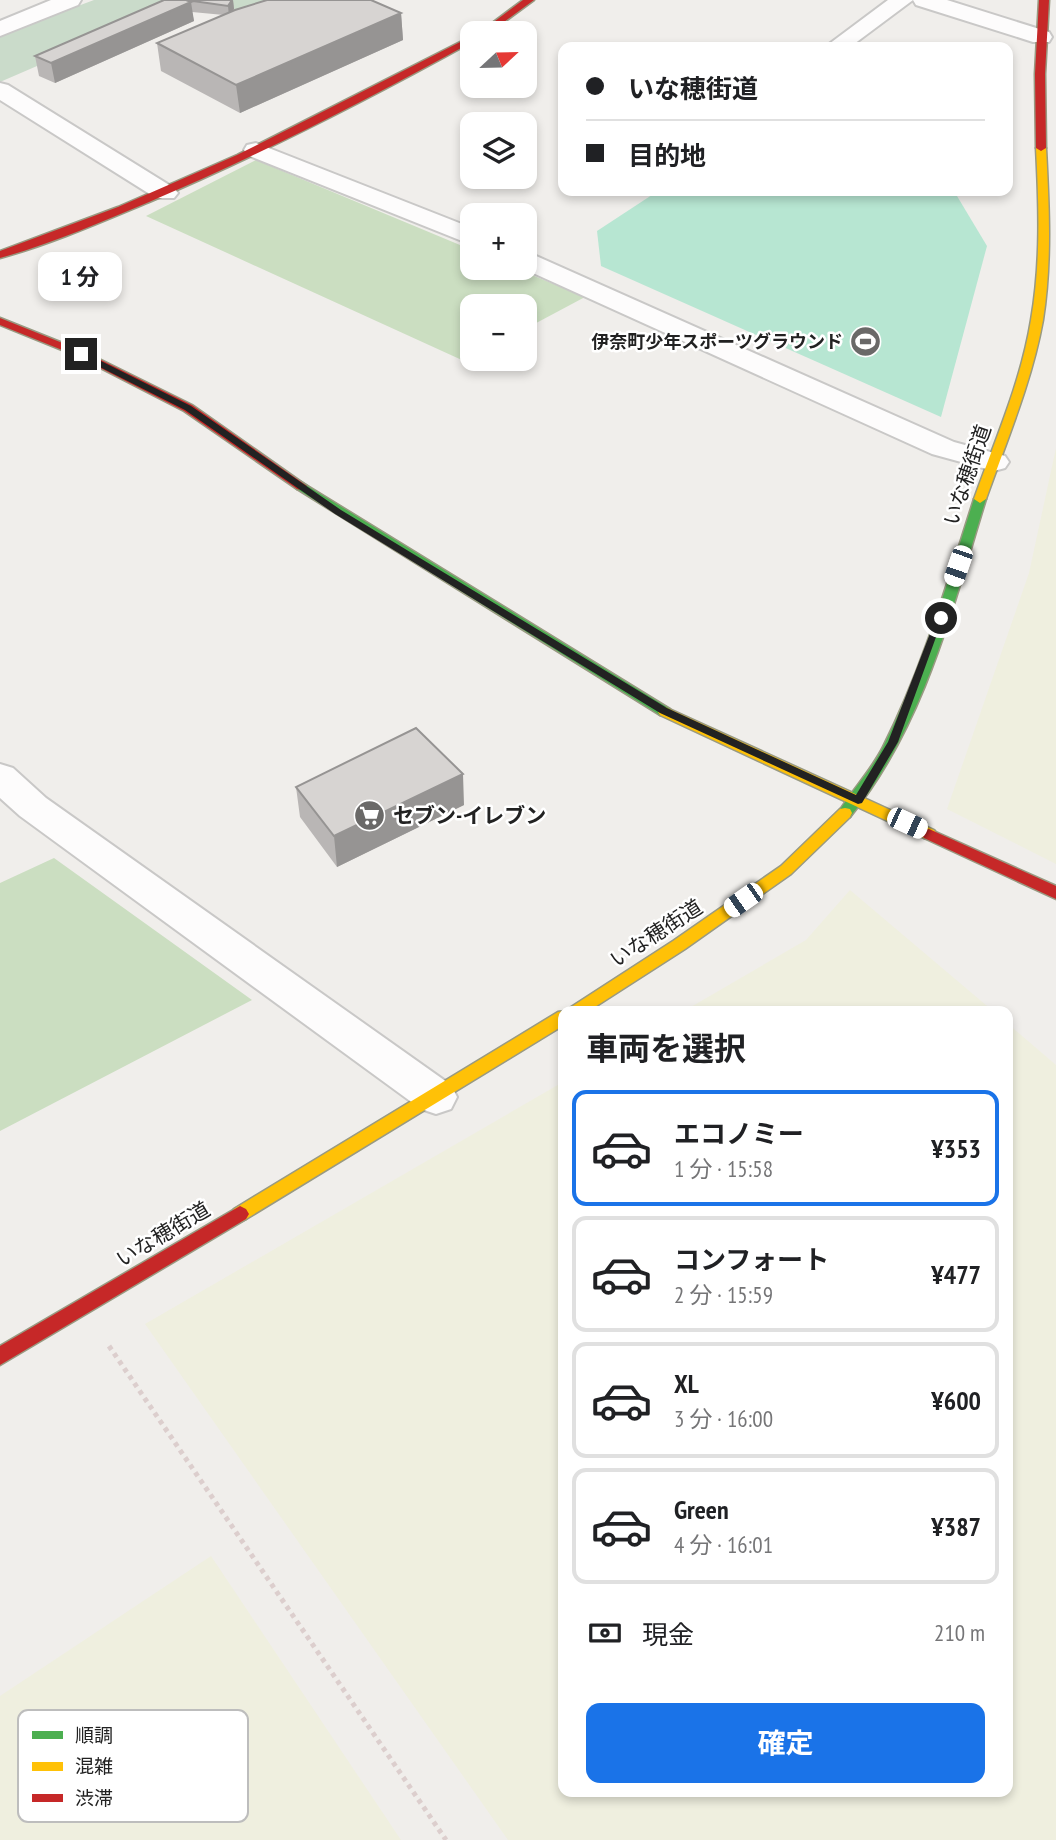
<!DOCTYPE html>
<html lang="ja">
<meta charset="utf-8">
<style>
:root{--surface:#fff;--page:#f2f2f2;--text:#202124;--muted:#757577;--line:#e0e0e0;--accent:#1a73e8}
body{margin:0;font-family:"PT Sans Narrow","Noto Sans JP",sans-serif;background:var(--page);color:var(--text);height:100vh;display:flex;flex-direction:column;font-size:26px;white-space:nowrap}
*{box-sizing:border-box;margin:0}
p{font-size:23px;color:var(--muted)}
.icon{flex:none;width:38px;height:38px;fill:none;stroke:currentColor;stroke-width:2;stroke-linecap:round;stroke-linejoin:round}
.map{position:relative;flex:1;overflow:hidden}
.details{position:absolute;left:558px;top:1006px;width:455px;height:791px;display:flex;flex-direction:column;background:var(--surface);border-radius:14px;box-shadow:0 4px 10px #0003}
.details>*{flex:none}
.hud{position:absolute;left:558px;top:42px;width:455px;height:154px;border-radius:14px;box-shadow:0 4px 10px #0003;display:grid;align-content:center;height:154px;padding:0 28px;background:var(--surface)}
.needle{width:46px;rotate:68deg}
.fabs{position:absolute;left:460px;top:21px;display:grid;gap:14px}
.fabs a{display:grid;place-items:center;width:77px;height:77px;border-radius:14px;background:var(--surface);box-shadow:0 4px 10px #0003;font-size:35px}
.end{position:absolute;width:32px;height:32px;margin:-16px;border:9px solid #222;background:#fff;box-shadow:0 0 0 4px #fff}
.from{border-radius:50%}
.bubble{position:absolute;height:49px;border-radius:14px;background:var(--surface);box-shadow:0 4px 10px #0003;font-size:23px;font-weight:700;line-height:49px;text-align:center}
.car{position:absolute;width:21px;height:42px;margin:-21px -10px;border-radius:9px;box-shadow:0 0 5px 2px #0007;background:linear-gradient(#fff 24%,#345 0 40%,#fff 0 76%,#345 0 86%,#fff 0)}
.hud b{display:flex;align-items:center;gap:24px;height:66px;font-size:26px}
.hud b+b{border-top:2px solid var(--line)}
.hud i{width:18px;height:18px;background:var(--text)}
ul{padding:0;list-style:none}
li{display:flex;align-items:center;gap:21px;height:116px;margin:0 14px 10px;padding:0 14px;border:4px solid var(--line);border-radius:14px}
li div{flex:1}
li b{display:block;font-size:26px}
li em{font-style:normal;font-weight:700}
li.on{border-color:var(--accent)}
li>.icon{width:63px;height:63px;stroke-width:1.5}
h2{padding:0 28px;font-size:32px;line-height:84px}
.pay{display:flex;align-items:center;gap:18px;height:77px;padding:0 28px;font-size:26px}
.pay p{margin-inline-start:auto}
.primary-button{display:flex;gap:14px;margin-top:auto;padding:14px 28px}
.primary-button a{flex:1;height:80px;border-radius:14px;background:var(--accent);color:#fff;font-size:28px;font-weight:700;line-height:80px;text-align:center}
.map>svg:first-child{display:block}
.farmland{fill:#efefdf}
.forest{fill:#cbdec1}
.cemetery{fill:#cadbca}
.pitch{fill:#b7e6d2}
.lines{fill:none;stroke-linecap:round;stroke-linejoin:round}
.street-casing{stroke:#c9c8c7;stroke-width:4}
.fast-casing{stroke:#999a82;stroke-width:3}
.slow-casing{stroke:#999a82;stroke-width:3}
.jam-casing{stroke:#999a82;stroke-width:3}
.path{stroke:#dccecd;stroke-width:5;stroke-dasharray:4.5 4.5;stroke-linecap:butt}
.street{fill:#fdfcfc;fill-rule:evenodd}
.fast{fill:#4caf50;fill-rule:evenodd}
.slow{fill:#ffc107;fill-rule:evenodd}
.jam{fill:#c62828;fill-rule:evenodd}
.wall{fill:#b9b6b5}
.shaded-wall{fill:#969493}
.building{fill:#d7d4d2;stroke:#969493;stroke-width:2}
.route{fill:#222}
.labels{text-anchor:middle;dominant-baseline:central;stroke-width:5;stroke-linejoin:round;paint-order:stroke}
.far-poi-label{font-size:18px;font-weight:bold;fill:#222;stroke:#fff;text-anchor:end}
.street-label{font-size:21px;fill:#222;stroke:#fff}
.poi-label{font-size:21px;font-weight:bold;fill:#222;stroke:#fff;text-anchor:start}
.key{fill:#fff;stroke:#bdbdbd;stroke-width:2}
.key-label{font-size:19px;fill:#222}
</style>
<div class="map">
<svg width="1056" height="1840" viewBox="0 0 1056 1840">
<rect width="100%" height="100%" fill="#f0eeeb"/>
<path class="farmland" d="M1056,448V864L947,809L1029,573Z
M850,890L993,1011H684L806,940Z
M1008,1024L1056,1065V1840H508L145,1324L563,1082L564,1792H1008Z
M211,1556L401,1840H0V1696Z"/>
<path class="forest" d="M256,160L472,250V268H515L585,297L525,329V306H472V356L464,361L146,216Z
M54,858L252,1000L0,1131V883Z"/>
<path class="cemetery" d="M94,0H357L251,12L185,2L0,82V35Z"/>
<path class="pitch" d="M658,191H954L987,246L941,417L601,266L597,231Z"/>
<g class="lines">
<defs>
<path id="street" d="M51,0H81L78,5L0,36V21Z
M888,0H947L1049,32L1052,37L1049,42H1033L916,5L913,0L850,47H825Z
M0,83L8,85L174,188L178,193L174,198H156L0,100Z
M256,143L472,228V245L247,155L244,150L247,145Z
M525,251L954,442L1005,456L1009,462L1005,468L994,471L932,454L522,268H525Z
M0,764L13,768L46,798L451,1085L457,1097L451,1109L436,1114L421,1109L20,816L0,798Z"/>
<path id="fast" d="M301,482L670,709L672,712L670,715H660L297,489L295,486Z
M980,495L986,499C952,609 924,726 850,817H840L838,813C852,790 871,771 883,747C923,668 947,583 974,499Z"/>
<path id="slow" d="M1041,145L1046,148C1049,205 1052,263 1043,320C1032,381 1007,440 986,499L980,503L974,499C995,440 1021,382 1031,320C1041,263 1039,205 1036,148Z
M665,707L934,830L937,834L929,839L924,838L660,715L658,712L660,709Z
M845,808L850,809L852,813L850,817L791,874L685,949L587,1012H564V1025L246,1219L240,1222L234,1219L231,1214L234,1209L558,1012L565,1011L673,941L781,866L840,809Z"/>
<path id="jam" d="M523,0H534L489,33H479Z
M1039,0H1049L1045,74L1046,148L1041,151L1036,148L1035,74Z
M472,36V42C367,100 260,155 149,202C101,222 51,244 0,258V251L118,207L237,155Z
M0,318L85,352L192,405L307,486L301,490L297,489L184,411L77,356L0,325Z
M929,829L1056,886V899L924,838L921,834L924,830Z
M240,1206L246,1209L249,1214L246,1219L0,1365V1346Z"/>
</defs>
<use href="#street" class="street-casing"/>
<use href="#fast" class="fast-casing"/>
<use href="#slow" class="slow-casing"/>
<use href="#jam" class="jam-casing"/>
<path class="path" d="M109,1346L446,1840"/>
<use href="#street" class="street"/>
<use href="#fast" class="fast"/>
<use href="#slow" class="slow"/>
<use href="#jam" class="jam"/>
</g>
<path class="wall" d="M164,0H233L234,9L233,11L401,13L403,40L240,113L161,71L157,43L224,15L192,12L194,21L55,83L39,76L35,56Z
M296,787L464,805L337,867L300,817Z"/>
<path class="shaded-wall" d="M233,0L234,9L229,16L228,6Z
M191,2L194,21L55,83L51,63Z
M401,13L403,40L240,113L236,85Z
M463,774L464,805L337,867L334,836Z"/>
<path class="building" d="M164,0H186L191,2L51,63L35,56Z
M186,0H232L228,6Z
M267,0H371L401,13L236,85L157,43L235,10Z
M416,728L463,774L334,836L296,787Z"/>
<path class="route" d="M81,351L191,406L341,510L667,708L856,795L888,742L936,618L944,615L898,742L862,803L858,804L660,713L335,514L185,410L78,356Z"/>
<defs>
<symbol id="stadium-disc" viewBox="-11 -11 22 22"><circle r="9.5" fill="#6a6968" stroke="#fff"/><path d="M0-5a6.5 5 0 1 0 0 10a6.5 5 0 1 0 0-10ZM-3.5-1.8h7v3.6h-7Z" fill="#fff"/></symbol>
<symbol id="supermarket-disc" viewBox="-11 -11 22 22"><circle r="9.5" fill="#6a6968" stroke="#fff"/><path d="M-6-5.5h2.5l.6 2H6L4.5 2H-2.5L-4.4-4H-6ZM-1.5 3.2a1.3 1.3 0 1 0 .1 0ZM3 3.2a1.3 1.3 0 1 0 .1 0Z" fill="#fff"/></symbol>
</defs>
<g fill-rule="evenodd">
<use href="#stadium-disc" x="848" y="324" width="35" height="35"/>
<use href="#supermarket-disc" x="352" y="798" width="35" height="35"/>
</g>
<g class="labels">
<g class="far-poi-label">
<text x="843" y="341">伊奈町少年スポーツグラウンド</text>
</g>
<g class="street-label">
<text transform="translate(967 475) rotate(-71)">いな穂街道</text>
<text transform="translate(656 933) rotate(-33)">いな穂街道</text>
<text transform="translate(163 1234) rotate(-31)">いな穂街道</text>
</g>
<g class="poi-label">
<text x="393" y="815">セブン-イレブン</text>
</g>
</g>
<rect x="18" y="1710" width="230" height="112" rx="10" class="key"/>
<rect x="32" y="1731" width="31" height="8" fill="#4caf50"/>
<rect x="32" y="1762" width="31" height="9" fill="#ffc107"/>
<rect x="32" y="1794" width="31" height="8" fill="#c62828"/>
<g class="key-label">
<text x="75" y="1742">順調</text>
<text x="75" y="1773">混雑</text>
<text x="75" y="1805">渋滞</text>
</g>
</svg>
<div class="fabs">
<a><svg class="needle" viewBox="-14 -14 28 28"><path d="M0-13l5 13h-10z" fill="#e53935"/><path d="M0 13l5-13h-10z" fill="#757577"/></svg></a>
<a><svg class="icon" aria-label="layers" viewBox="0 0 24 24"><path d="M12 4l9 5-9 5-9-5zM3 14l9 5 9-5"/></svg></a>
<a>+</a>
<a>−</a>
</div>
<i class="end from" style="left:941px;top:618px"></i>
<i class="end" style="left:81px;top:354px"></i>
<div class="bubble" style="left:38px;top:252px;width:84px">1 分</div>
<i class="car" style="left:958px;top:566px;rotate:199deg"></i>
<i class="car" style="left:907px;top:823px;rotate:115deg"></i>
<i class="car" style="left:743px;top:900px;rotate:235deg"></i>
<div class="hud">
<b><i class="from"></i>いな穂街道</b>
<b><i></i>目的地</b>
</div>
<section class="details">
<h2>車両を選択</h2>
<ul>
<li class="on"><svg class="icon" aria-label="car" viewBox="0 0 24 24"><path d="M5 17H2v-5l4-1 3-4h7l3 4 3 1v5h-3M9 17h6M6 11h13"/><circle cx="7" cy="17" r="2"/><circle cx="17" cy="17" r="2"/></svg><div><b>エコノミー</b><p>1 分 · 15:58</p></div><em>¥353</em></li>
<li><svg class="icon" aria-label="car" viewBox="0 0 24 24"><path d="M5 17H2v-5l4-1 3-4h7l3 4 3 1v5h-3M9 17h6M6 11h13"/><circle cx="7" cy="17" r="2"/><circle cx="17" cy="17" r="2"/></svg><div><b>コンフォート</b><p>2 分 · 15:59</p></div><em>¥477</em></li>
<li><svg class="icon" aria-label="car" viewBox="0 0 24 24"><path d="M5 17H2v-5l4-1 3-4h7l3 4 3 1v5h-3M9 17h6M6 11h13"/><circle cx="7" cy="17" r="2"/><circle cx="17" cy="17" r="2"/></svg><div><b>XL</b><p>3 分 · 16:00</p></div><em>¥600</em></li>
<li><svg class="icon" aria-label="car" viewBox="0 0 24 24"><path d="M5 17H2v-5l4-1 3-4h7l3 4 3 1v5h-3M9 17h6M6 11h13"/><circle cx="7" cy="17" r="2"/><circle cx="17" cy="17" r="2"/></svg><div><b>Green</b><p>4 分 · 16:01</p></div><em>¥387</em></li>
</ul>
<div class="pay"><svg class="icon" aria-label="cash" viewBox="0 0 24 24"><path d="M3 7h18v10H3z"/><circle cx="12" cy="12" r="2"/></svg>現金<p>210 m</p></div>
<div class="primary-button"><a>確定</a></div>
</section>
</div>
